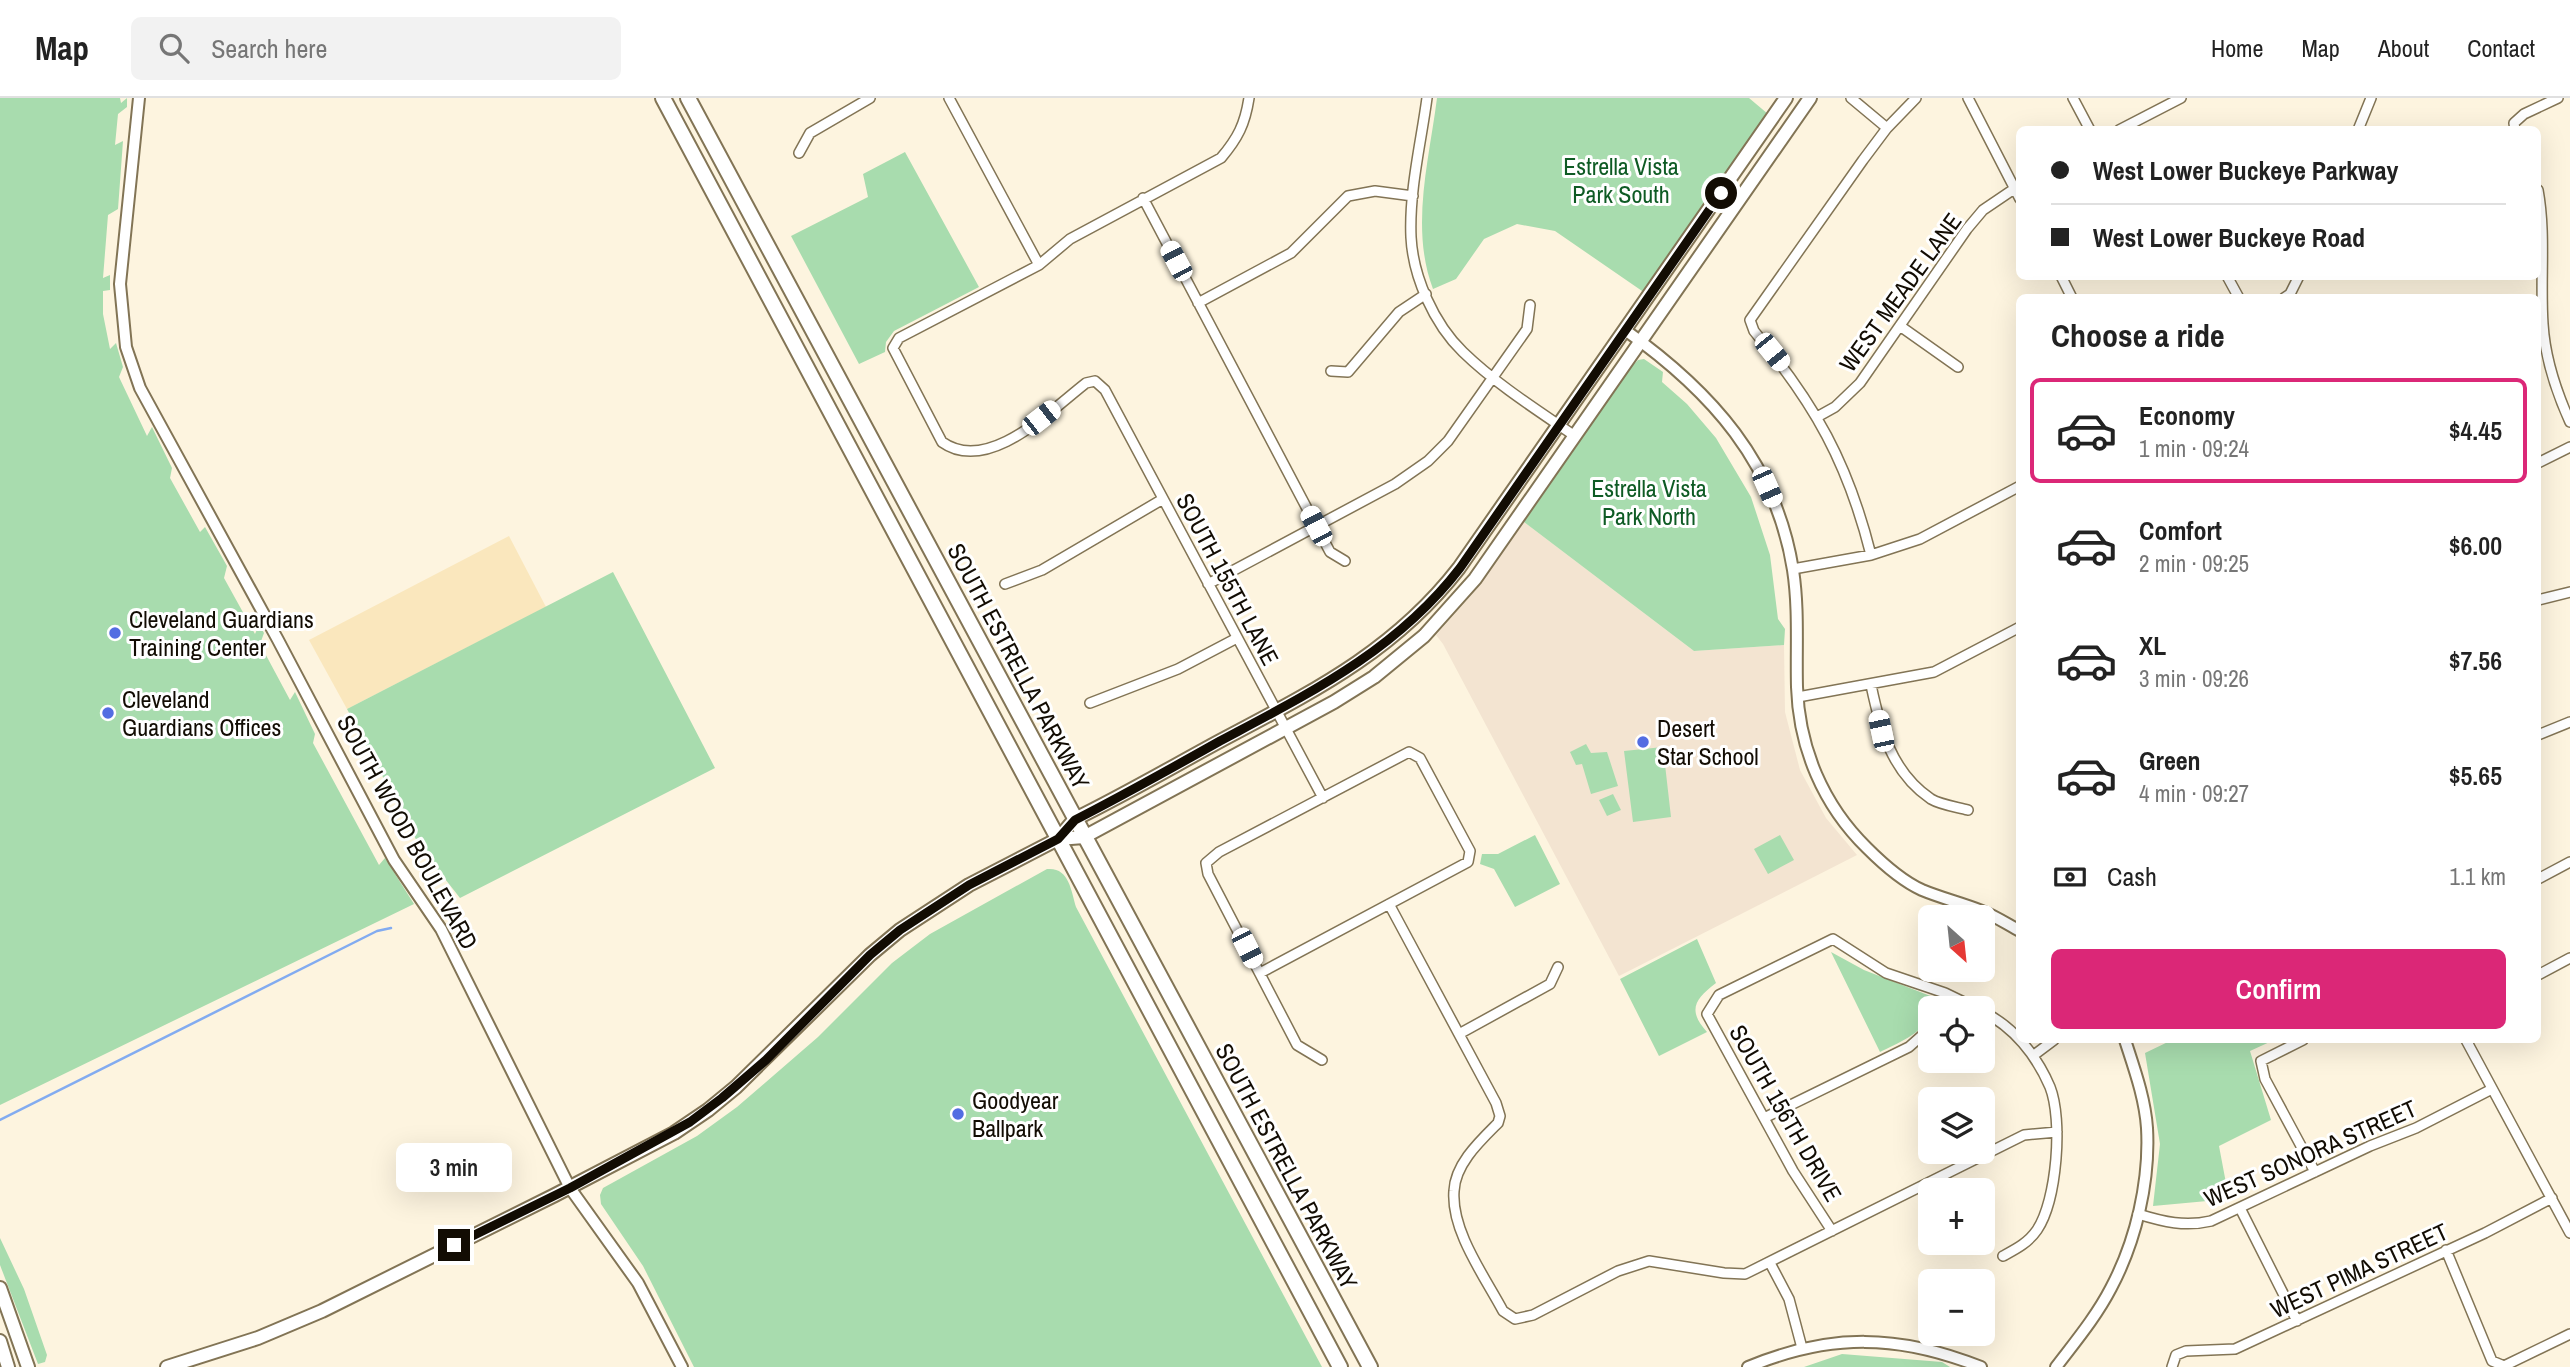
<!DOCTYPE html>
<meta charset="utf-8">
<style>
:root{--surface:#fff;--page:#f2f2f2;--text:#222;--muted:#767676;--line:#e0e0e0;--accent:#db2777}
body{margin:0;font-family:"Archivo Narrow",sans-serif;background:var(--page);color:var(--text);height:100vh;display:flex;flex-direction:column;font-size:26px;white-space:nowrap}
*{box-sizing:border-box;margin:0}
p{font-size:23px;color:var(--muted)}
.icon{flex:none;width:38px;height:38px;fill:none;stroke:currentColor;stroke-width:2;stroke-linecap:round;stroke-linejoin:round}
.map{position:relative;flex:1;overflow:hidden}
.sheet{position:absolute;left:2016px;top:196px;width:525px;height:749px;display:flex;flex-direction:column;background:var(--surface);border-radius:10px;box-shadow:0 7px 28px #0002}
.sheet>*{flex:none}
.banner{position:absolute;left:2016px;top:28px;width:525px;height:154px;border-radius:10px;box-shadow:0 7px 28px #0002;display:grid;align-content:center;height:154px;padding:0 35px;background:var(--surface)}
.needle{width:46px;rotate:153deg}
.buttons{position:absolute;left:1918px;top:807px;display:grid;gap:14px}
.buttons a{display:grid;place-items:center;width:77px;height:77px;border-radius:10px;background:var(--surface);box-shadow:0 7px 28px #0002;font-size:35px}
.end{position:absolute;width:32px;height:32px;margin:-16px;border:9px solid #120c03;background:#fff;box-shadow:0 0 0 4px #fff}
.from{border-radius:50%}
.bubble{position:absolute;height:49px;border-radius:10px;background:var(--surface);box-shadow:0 7px 28px #0002;font-size:23px;font-weight:600;line-height:49px;text-align:center}
.car{position:absolute;width:21px;height:42px;margin:-21px -10px;border-radius:9px;box-shadow:0 0 5px 2px #0007;background:linear-gradient(#fff 24%,#345 0 40%,#fff 0 76%,#345 0 86%,#fff 0)}
.banner b{display:flex;align-items:center;gap:24px;height:66px;font-size:26px}
.banner b+b{border-top:2px solid var(--line)}
.banner i{width:18px;height:18px;background:var(--text)}
ul{padding:0;list-style:none}
li{display:flex;align-items:center;gap:21px;height:105px;margin:0 14px 10px;padding:0 21px;border:4px solid transparent;border-radius:10px}
li div{flex:1}
li b{display:block;font-size:26px}
li em{font-style:normal;font-weight:600}
li.selected{border-color:var(--accent)}
li>.icon{width:63px;height:63px;stroke-width:1.5}
h2{padding:0 35px;font-size:32px;line-height:84px}
.pay{display:flex;align-items:center;gap:18px;height:77px;padding:0 35px;font-size:26px}
.pay p{margin-inline-start:auto}
.button{display:flex;gap:14px;margin-top:auto;padding:14px 35px}
.button a{flex:1;height:80px;border-radius:10px;background:var(--accent);color:#fff;font-size:28px;font-weight:600;line-height:80px;text-align:center}
header{display:flex;align-items:center;gap:42px;box-sizing:border-box;height:98px;padding:0 35px;background:var(--surface);border-bottom:2px solid var(--line)}
header strong{font-size:33px}
nav{display:flex;gap:38px;margin-inline-start:auto;font-size:24px}
.search{width:490px;height:63px;background:var(--page);display:flex;align-items:center;gap:18px;box-sizing:border-box;padding:0 24px;border-radius:10px;color:var(--muted);font-size:26px}
.map>svg:first-child{display:block}
.built{fill:#fae7bd}
.education{fill:#f3e4d1}
.green{fill:#a8dcae}
.lines{fill:none;stroke-linecap:round;stroke-linejoin:round}
.stream{stroke:#82abf0;stroke-width:2.5}
.minor-casing{stroke:#827455;stroke-width:12}
.tertiary-casing{stroke:#827455;stroke-width:14}
.secondary-casing{stroke:#827455;stroke-width:16}
.primary-casing{stroke:#827455;stroke-width:18}
.minor{stroke:#fff;stroke-width:9}
.tertiary{stroke:#fff;stroke-width:10}
.secondary{stroke:#fff;stroke-width:12}
.primary{stroke:#fff;stroke-width:14}
.route{stroke:#120c03;stroke-width:9}
.poi-dot{fill:#536de2;stroke:#fff;stroke-width:2.5}
.labels{text-anchor:middle;dominant-baseline:central;stroke-width:6;stroke-linejoin:round;paint-order:stroke}
.park-label{font-size:24px;fill:#0e5b24;stroke:#fff}
.street-label{font-size:24px;fill:#120c03;stroke:#fff}
.poi-label{font-size:24px;fill:#120c03;stroke:#fff;text-anchor:start}
</style>
<header>
<strong>Map</strong>
<div class="search"><svg class="icon" aria-label="search" viewBox="0 0 24 24"><circle cx="10" cy="10" r="6"/><path d="M15 15l6 6"/></svg>Search here</div>
<nav><a>Home</a><a>Map</a><a>About</a><a>Contact</a></nav>
</header>
<div class="map">
<svg width="2570" height="1269" viewBox="0 0 2570 1269">
<rect width="100%" height="100%" fill="#fdf4df"/>
<path class="built" d="M509,438L546,509L347,611L309,542Z"/>
<path class="education" d="M1524,424L1694,553L1784,547L1785,614L1800,672L1826,720L1857,757L1619,878L1443,546L1436,537L1474,494Z"/>
<path class="green" d="M0,0H120L121,5L127,0V9L118,16L115,47L123,43L118,111L108,117L103,180L110,177V192L103,193V216L110,251L116,245L123,269L119,279L147,338L152,329L172,370L170,380L200,434L205,429L227,468L224,480L255,536L259,527L264,535L260,546L290,602L295,594L315,636L313,645L379,767L385,760L414,806L0,1007Z
M1437,0H1749L1768,16L1645,195L1555,133L1517,126L1484,141L1456,181L1433,191C1410,130 1429,63 1437,0Z
M905,54L979,189L894,233L886,244L885,254L859,266L791,138L868,99L863,76Z
M1644,261L1663,274L1662,284L1687,306L1716,340L1751,399L1770,457L1778,521L1785,531L1784,547L1694,553L1524,424L1632,268L1638,262Z
M613,474L715,670L460,800L420,749L347,611Z
M1586,646L1591,655L1607,654L1618,688L1591,696L1582,666L1576,667L1570,654Z
M1663,649L1671,719L1633,724L1624,653Z
M1613,696L1621,712L1607,718L1599,702Z
M1535,737L1560,786L1515,809L1494,771L1480,766L1482,756H1498Z
M1780,737L1794,762L1768,776L1754,751Z
M1047,771C1069,769 1071,792 1076,809L1322,1269H694L643,1168L601,1106L600,1097L603,1090L697,1038L737,1009L818,939L892,865L930,836Z
M1697,841L1716,885C1695,901 1687,912 1707,934L1659,958L1620,881Z
M1831,854L1864,872L1938,901L1934,910H1930C1930,933 1898,945 1880,954Z
M2172,942H2274L2250,953L2271,1022L2219,1048L2229,1101L2153,1108L2160,1046L2145,955Z
M0,1140L24,1191L47,1257L45,1264L38,1266L0,1167Z
M1842,1256L1942,1264L1950,1269H1804Z"/>
<g class="lines">
<path class="stream" d="M0,1022L377,833L391,830"/>
<defs>
<path id="minor" d="M949,0L1039,167
M1249,0C1245,26 1238,40 1221,60L1070,141L1039,167L899,240L893,250L942,344C988,377 1051,312 1086,285L1095,283L1105,292L1323,700
M1427,0C1421,45 1409,93 1411,139C1413,179 1434,226 1463,254C1496,286 1537,312 1575,338
M1851,0L1887,30
M1968,0L2020,101
M2073,0L2090,32
M2119,32L2181,0
M2358,32L2371,0
M2515,32L2514,25L2524,16L2558,0
M799,55L810,35L870,0
M2538,92C2546,135 2540,182 2543,226C2545,260 2556,293 2570,324
M1143,100L1330,454L1345,463
M2061,178L2072,200
M2227,178L2239,200
M2284,200L2290,196L2299,178
M1198,205L1291,155L1348,98L1375,93L1413,98
M1900,228L1958,269
M1331,273L1348,274L1399,214L1426,196
M1817,319L1835,309L1860,285L1967,131L1983,112L2014,91
M2538,365L2570,349
M1871,457C1848,365 1815,306 1754,233L1750,222L1863,62L1887,30L1916,0
M1793,471L1871,457L1920,441L2020,388
M1005,486L1042,472L1163,401
M1208,486L1395,386L1428,363L1448,343L1527,231L1530,207
M2538,502L2570,494
M1871,587C1880,630 1891,674 1931,701C1941,707 1957,709 1968,712
M1798,599L1934,574L2020,529
M1090,605L1178,571L1237,540
M2538,637L2570,624
M2538,781L2570,764
M1389,806L1496,1005L1500,1018L1498,1025C1480,1043 1455,1066 1454,1093C1451,1133 1485,1179 1503,1213L1515,1221L1533,1217L1618,1173L1649,1163L1724,1175L1745,1176L2024,1037L2057,1034
M1260,875L1468,764L1470,753L1420,660L1409,654L1219,754L1206,765L1208,776L1297,947L1322,962
M2538,877L2570,860
M1938,910L1945,895
M1983,914C2013,928 2037,958 2050,989C2063,1022 2057,1102 2037,1132C2028,1145 2016,1151 2003,1158
M1459,936L1550,886L1558,869
M2303,942L2261,963L2265,981L2315,1074
M2466,942L2570,1135
M2034,957L2054,942
M1764,1020L1909,949L1927,933L1930,926
M2240,1110L2297,1223
M2138,1116C2164,1124 2185,1129 2211,1123L2370,1048L2416,1030L2492,991
M1832,1133L1793,1073L1707,916L1719,897L1833,841L1886,875L1945,895L1976,910
M2446,1152L2492,1263L2504,1268L2570,1236
M1770,1165L1789,1201L1802,1250
M2172,1269L2176,1257L2186,1253L2235,1251L2485,1135L2552,1100"/>
<path id="tertiary" d="M139,0L120,186L126,249L140,290L278,542L394,762L441,831L570,1090L638,1185L682,1269
M1625,232C1711,293 1776,365 1793,472C1799,511 1796,550 1797,589C1799,650 1823,707 1867,750C1882,765 1902,783 1922,792C1941,800 1962,805 1982,813C1995,818 2007,826 2020,833
M1748,1269C1830,1235 1899,1236 1981,1269
M2056,1269C2075,1244 2096,1219 2111,1190C2136,1143 2150,1083 2147,1030C2145,1000 2134,970 2125,942"/>
<path id="secondary" d="M1058,741L1084,739L1334,604L1374,579L1424,538L1475,481L1810,0
M0,1190L28,1269
M0,1243L8,1269
M167,1269L258,1240L322,1213L555,1097L674,1035L708,1012L736,989L870,857L900,832L969,787L1058,741L1075,721C1124,697 1172,669 1220,643C1312,594 1394,554 1459,470L1786,0"/>
<path id="primary" d="M663,0L1340,1269
M688,0L1370,1269"/>
</defs>
<use href="#minor" class="minor-casing"/>
<use href="#tertiary" class="tertiary-casing"/>
<use href="#secondary" class="secondary-casing"/>
<use href="#primary" class="primary-casing"/>
<use href="#minor" class="minor"/>
<use href="#tertiary" class="tertiary"/>
<use href="#secondary" class="secondary"/>
<use href="#primary" class="primary"/>
</g>
<g class="lines">
<path class="route" d="M454,1147L570,1090L690,1024L722,1000L766,962L870,857L900,832L969,787L1058,741L1075,722C1124,697 1172,670 1220,643C1310,595 1396,553 1460,470L1721,95"/>
</g>
<g class="poi-dot">
<circle cx="115" cy="535" r="7"/>
<circle cx="108" cy="615" r="7"/>
<circle cx="1643" cy="644" r="7"/>
<circle cx="958" cy="1016" r="7"/>
</g>
<g class="labels">
<g class="park-label">
<text x="1621" y="68">Estrella Vista<tspan x="1621" dy="28">Park South</tspan></text>
<text x="1649" y="390">Estrella Vista<tspan x="1649" dy="28">Park North</tspan></text>
</g>
<g class="street-label">
<text transform="translate(1900 194) rotate(-54)">WEST MEADE LANE</text>
<text transform="translate(1228 481) rotate(62)">SOUTH 155TH LANE</text>
<text transform="translate(1019 568) rotate(62)">SOUTH ESTRELLA PARKWAY</text>
<text transform="translate(408 734) rotate(61)">SOUTH WOOD BOULEVARD</text>
<text transform="translate(1786 1015) rotate(60)">SOUTH 156TH DRIVE</text>
<text transform="translate(2310 1055) rotate(-24)">WEST SONORA STREET</text>
<text transform="translate(1287 1068) rotate(62)">SOUTH ESTRELLA PARKWAY</text>
<text transform="translate(2359 1172) rotate(-25)">WEST PIMA STREET</text>
</g>
<g class="poi-label">
<text x="129" y="521">Cleveland Guardians<tspan x="129" dy="28">Training Center</tspan></text>
<text x="122" y="601">Cleveland<tspan x="122" dy="28">Guardians Offices</tspan></text>
<text x="1657" y="630">Desert<tspan x="1657" dy="28">Star School</tspan></text>
<text x="972" y="1002">Goodyear<tspan x="972" dy="28">Ballpark</tspan></text>
</g>
</g>
</svg>
<div class="buttons">
<a><svg class="needle" viewBox="-14 -14 28 28"><path d="M0-13l5 13h-10z" fill="#e53935"/><path d="M0 13l5-13h-10z" fill="#767676"/></svg></a>
<a><svg class="icon" aria-label="locate" viewBox="0 0 24 24"><circle cx="12" cy="12" r="6"/><path d="M12 2v4M12 18v4M2 12h4M18 12h4"/></svg></a>
<a><svg class="icon" aria-label="layers" viewBox="0 0 24 24"><path d="M12 4l9 5-9 5-9-5zM3 14l9 5 9-5"/></svg></a>
<a>+</a>
<a>−</a>
</div>
<i class="end from" style="left:1721px;top:95px"></i>
<i class="end" style="left:454px;top:1147px"></i>
<div class="bubble" style="left:396px;top:1045px;width:116px">3 min</div>
<i class="car" style="left:1176px;top:163px;rotate:332deg"></i>
<i class="car" style="left:1772px;top:254px;rotate:141deg"></i>
<i class="car" style="left:1041px;top:320px;rotate:52deg"></i>
<i class="car" style="left:1767px;top:389px;rotate:156deg"></i>
<i class="car" style="left:1316px;top:428px;rotate:332deg"></i>
<i class="car" style="left:1881px;top:633px;rotate:348deg"></i>
<i class="car" style="left:1247px;top:850px;rotate:153deg"></i>
<div class="banner">
<b><i class="from"></i>West Lower Buckeye Parkway</b>
<b><i></i>West Lower Buckeye Road</b>
</div>
<section class="sheet">
<h2>Choose a ride</h2>
<ul>
<li class="selected"><svg class="icon" aria-label="car" viewBox="0 0 24 24"><path d="M5 17H2v-5l4-1 3-4h7l3 4 3 1v5h-3M9 17h6M6 11h13"/><circle cx="7" cy="17" r="2"/><circle cx="17" cy="17" r="2"/></svg><div><b>Economy</b><p>1 min · 09:24</p></div><em>$4.45</em></li>
<li><svg class="icon" aria-label="car" viewBox="0 0 24 24"><path d="M5 17H2v-5l4-1 3-4h7l3 4 3 1v5h-3M9 17h6M6 11h13"/><circle cx="7" cy="17" r="2"/><circle cx="17" cy="17" r="2"/></svg><div><b>Comfort</b><p>2 min · 09:25</p></div><em>$6.00</em></li>
<li><svg class="icon" aria-label="car" viewBox="0 0 24 24"><path d="M5 17H2v-5l4-1 3-4h7l3 4 3 1v5h-3M9 17h6M6 11h13"/><circle cx="7" cy="17" r="2"/><circle cx="17" cy="17" r="2"/></svg><div><b>XL</b><p>3 min · 09:26</p></div><em>$7.56</em></li>
<li><svg class="icon" aria-label="car" viewBox="0 0 24 24"><path d="M5 17H2v-5l4-1 3-4h7l3 4 3 1v5h-3M9 17h6M6 11h13"/><circle cx="7" cy="17" r="2"/><circle cx="17" cy="17" r="2"/></svg><div><b>Green</b><p>4 min · 09:27</p></div><em>$5.65</em></li>
</ul>
<div class="pay"><svg class="icon" aria-label="cash" viewBox="0 0 24 24"><path d="M3 7h18v10H3z"/><circle cx="12" cy="12" r="2"/></svg>Cash<p>1.1 km</p></div>
<div class="button"><a>Confirm</a></div>
</section>
</div>
